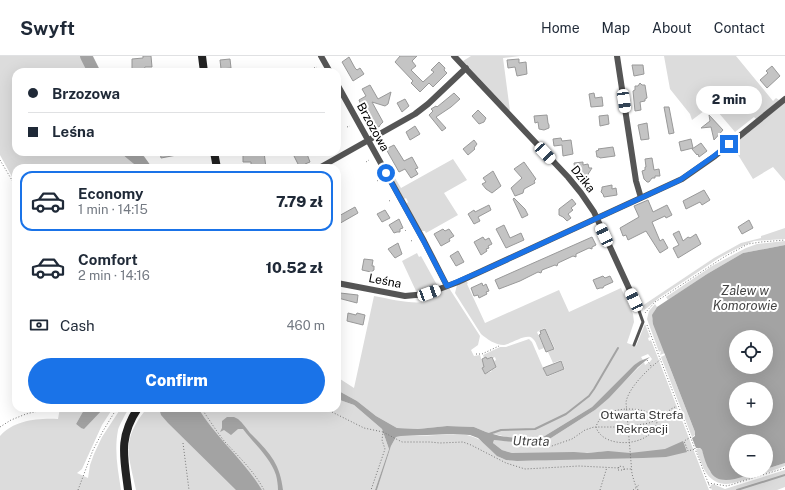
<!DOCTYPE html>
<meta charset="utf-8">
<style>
:root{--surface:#fff;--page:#f2f2f3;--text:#1f2937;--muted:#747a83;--line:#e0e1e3;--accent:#1a73e8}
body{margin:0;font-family:"Public Sans",sans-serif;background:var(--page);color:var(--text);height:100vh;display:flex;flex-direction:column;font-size:15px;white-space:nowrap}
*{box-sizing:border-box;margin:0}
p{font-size:13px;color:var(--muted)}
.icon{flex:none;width:22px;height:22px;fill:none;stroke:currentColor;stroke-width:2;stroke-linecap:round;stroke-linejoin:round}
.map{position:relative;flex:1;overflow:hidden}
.sheet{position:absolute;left:12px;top:108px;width:329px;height:248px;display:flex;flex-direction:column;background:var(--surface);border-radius:12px;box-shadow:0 4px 16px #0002}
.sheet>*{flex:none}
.hud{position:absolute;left:12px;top:12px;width:329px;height:88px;border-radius:12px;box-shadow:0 4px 16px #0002;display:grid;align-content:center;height:88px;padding:0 16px;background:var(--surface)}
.fabs{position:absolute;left:729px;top:274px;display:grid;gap:8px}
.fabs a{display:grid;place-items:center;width:44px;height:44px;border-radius:50%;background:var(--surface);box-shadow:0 4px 16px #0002;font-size:20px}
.end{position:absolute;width:18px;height:18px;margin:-9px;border:5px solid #1a73e8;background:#fff;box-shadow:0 0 0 2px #fff}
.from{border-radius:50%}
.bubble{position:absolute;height:28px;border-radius:14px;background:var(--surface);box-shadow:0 4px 16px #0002;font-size:13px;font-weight:800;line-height:28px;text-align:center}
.car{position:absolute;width:12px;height:24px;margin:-12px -6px;border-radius:5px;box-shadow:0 0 3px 1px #0007;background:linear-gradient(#fff 24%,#345 0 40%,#fff 0 76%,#345 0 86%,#fff 0)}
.hud b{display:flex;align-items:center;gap:14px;height:38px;font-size:15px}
.hud b+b{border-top:1px solid var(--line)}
.hud i{width:10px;height:10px;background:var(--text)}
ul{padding:7px 0 0;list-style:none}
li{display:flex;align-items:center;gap:12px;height:60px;margin:0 8px 6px;padding:0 8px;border:2px solid transparent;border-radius:12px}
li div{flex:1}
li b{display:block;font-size:15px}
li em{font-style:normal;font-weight:800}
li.selected{border-color:var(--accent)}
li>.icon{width:36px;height:36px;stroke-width:1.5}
.pay{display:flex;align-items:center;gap:10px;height:44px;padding:0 16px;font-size:15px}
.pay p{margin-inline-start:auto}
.button{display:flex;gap:8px;margin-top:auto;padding:8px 16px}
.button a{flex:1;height:46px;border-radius:24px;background:var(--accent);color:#fff;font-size:16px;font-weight:800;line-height:46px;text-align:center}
header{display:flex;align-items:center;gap:24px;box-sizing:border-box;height:56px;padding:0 20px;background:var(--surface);border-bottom:1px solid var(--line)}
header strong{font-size:19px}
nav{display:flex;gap:22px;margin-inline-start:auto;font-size:14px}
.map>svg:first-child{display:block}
.green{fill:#dcdcdc}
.water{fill:#a3a3a3;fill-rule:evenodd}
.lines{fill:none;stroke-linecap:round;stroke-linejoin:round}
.stream{stroke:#a3a3a3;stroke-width:2}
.river{stroke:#a3a3a3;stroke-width:12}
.building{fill:#c4c4c4;stroke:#999}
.path{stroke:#777;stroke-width:1;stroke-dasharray:1 2;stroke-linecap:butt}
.lane{stroke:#555;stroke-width:3}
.street{stroke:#555;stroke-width:6}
.secondary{stroke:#222;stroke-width:8}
.route{stroke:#1a73e8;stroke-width:5}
.labels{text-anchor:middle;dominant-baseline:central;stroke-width:4;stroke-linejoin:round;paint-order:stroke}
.street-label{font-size:12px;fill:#000;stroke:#fff}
.park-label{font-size:12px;fill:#333;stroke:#fff}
.water-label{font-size:13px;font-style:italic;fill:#444;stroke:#fff}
</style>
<header>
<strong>Swyft</strong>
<nav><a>Home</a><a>Map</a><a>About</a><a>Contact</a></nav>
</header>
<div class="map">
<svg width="785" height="434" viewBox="0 0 785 434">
<rect width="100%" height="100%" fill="#fff"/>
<path class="green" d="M0,0H93L101,16H16V96H137L150,112H16V128L0,99Z
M471,0H520L503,2L510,55L463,5Z
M664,0H736L773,45L776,42L779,44L756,63L754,61L735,76L712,49L692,64L690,58L670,33Z
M785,45V125L773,111L753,123L732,89Z
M453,103L467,124L444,137L458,159L426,177L425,175H421L406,148L408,146L406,142L404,143L393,123L395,122L401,132Z
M785,172V183L754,185L736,193L719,202L659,242L647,252L644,254L643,250L645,248L714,202L741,187L761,182V180Z
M785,185V189L743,197L707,218L668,244L666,241L712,210L746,192L757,188Z
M417,197L419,201L421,200L437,229L416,235L402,205Z
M466,225L468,227L467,228L485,267L559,234L569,256L621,232L633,258L634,266L627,287L636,290L645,268L650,281L648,282L649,285L651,284L709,434H377L391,390L396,381L401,380C413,380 425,380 437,379C450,379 464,376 476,382C488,387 494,402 508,404C536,408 579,399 608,395C577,399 543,397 512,397L502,394L493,387L494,384L534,388L551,382L595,354L644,306L645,309L648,307L650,308L649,307L652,303L648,298L641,301L643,304L634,309L592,351L543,381L532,384L511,382L486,376L474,371L447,370L418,373L397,372L376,360L357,345L337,334V321L354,332L374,240C391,243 408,248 425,246V240L449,232L480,280L478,289L471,294L474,300L480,299L484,311L482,312L485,318L492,315V314L496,312L494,305L496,304L495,301L493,302L492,300L487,303L486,301L484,302L483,299L500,291H506L529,283L532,286L547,321L565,313L561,304L553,307L548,296L555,293L545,272L537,276L544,292L539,294C537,291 536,285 533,283C528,276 511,288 504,289C495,289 487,283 481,278L455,237L457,229Z
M655,248L657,251L655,254L652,262L665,297L660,299L661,295L659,296L647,263L649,255Z
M665,299L695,376V379L692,381L661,301Z
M337,343L354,349L382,373L389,393L375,434H136C128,397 121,384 147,352H337Z
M60,352H85L76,368L81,372L104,352H113L102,369L82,413L77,417L88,422L90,409L94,398L102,381L121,352H129C126,357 119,370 118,374C114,395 118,414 121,434H0V380C14,364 38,362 58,363Z
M699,392L702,394L710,416L746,420L760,415H766V413L785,407V410C772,415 738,428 726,428C719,428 711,424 707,418C702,411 699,401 696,393Z
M785,414V431L777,434H712L710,430L713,428L725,433Z"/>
<path class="water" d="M785,189V407L766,413V385H736V415H760C746,419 719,433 710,415C706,409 704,401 702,394L700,392H696L692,382L695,380V376L653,268L652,259L657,251L707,218L743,197ZM736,281H766V311H736ZM736,333H766V363H736Z
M650,301L638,311L609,342L595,354L551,382L540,387L531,388L494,384L493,387L502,394L512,397L574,396L587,397L608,395L630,397L665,393L683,385L687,396L666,401L643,402L517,405L506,404L497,400L478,382L470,379L453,378L401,380L396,381L391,390L377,434H375L389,393L382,373L354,349L337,343V334L357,345L376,360L397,372L418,373L447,370L474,371L486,376L500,380L532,384L543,381L592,351L634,309L640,305Z
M85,352H104L84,373L81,372L76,368Z
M159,352H198C216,382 244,404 262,434H236L168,367L161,359Z
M227,361H234L238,363C243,367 246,372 250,377C269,396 280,407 283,434H278C278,429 277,423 276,419C270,401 254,388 243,373H238L231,379L224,374L220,376L222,372V365Z"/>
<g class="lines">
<path class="stream" d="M489,378L501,374L535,373L566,358L589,340L594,333L618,292
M737,434L785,419"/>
<path class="river" d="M86,0L94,16
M129,96L140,105L145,112"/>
</g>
<path class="building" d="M143,0H151L152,11H145L144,13H132V3L143,2Z
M400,0H417L412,5L416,10L411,14L423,26L434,16L431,14L439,6L445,12L444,14L447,17L433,31L429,27L420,36L411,27L413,25L395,6Z
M349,1L355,12L357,14L360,12L364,18L353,25L342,6Z
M230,3L231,12L221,13L220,4Z
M519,3V7L526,6L527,18L517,20L515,11L508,12L507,4Z
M632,9H643L644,18L634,20Z
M772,10L780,20L767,32L760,24L768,17L766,15Z
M640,27L642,29H645L647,42L645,43V45L640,46L641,54L635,55L633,35L635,34V30H638Z
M370,29L378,43L391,36L388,48L385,50L372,46L383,66L380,69L379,71L377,70L374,72L373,70H370L372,66L363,48L361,49L359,44L366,40L362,33Z
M454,37L460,43L451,51L436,61L446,72L442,75L429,59L433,55L431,53L436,50L437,51Z
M594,37L595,42L602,41L603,50L591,51L589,38Z
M405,43L409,50L402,56L397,47Z
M664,51H669L674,77L669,78Z
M478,54L486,62L484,66L479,68L472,60Z
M547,59L548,67L549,69V72L544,74L539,73L538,66L535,67L534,60Z
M608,59L609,68L600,70L599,60Z
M709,59L723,74L714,84L711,71L701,72L710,65Z
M647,67L649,83L641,84L638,69Z
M415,70L420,78L410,84L406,76Z
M561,82L562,85L571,84L573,98L563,100L562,89L554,90L553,83Z
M691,83L693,92L681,95L679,86Z
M474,84L477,88L474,92L475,93L468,99L463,93Z
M701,87L707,95L699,101L698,98L697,99L692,93Z
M394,89L404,105L412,101L418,112L415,113L418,118L411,122L405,113L399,116L386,93Z
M613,91L615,100L600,102L599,101H597L596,95L599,94L598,93Z
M160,96H182V98L161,102Z
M247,96H264L266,112L251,111V106H243V99L247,98Z
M292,96H303L305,99L307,98L310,106L305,108L306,110L300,112Z
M652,102L654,114L659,113L660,120H655V122H652L649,126H647L644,123L642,115L645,114V111H646L645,103Z
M524,106L536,123L534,125L535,127L524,133L523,137L515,140L511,132L522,122L514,113Z
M583,106V109L588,108L589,112H592L585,123L582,120L581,121L575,114L574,107Z
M493,115L501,130L492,137L486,133L482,128L486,126L483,122Z
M612,129V133L616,132L617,139L604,141L603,138L601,136L602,133V131Z
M704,134L710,144L702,149L700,146L686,153L683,145Z
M514,142L525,153L528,159L522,162L513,143Z
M572,143L576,148L571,152L573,154L568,158L571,162L567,165L563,161L559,159V153Z
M648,144L653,156L667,149L672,159L666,162L665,160L652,166L660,185L663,183L668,192L660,197L646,175L628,184L626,179L623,180L620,172L639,161L634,150Z
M489,149L491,154L478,161L480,165L474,168L468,158L474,154L475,156Z
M355,151L358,157L337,169V161Z
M385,154L390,162L382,166L377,158Z
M399,163L403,172L400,173V176H397L394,177L389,169Z
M749,164L753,172L742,178L738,171Z
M504,169L510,182L521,177L524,184L506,192L496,173Z
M443,173L445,175L449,173L454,180L449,183L450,185L441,190L434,178Z
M679,175L683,185L688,181L690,182L696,178L701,188L678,202L673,192L679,189L673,178Z
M483,181L485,184L489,182L492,188L488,190L489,192L486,193L487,195L481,199L474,186Z
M592,181L596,189L592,191V193L589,192L576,198V201L573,200L558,207L557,210L555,209L542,214L541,217L538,216L520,225L499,233L495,224Z
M398,187L402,198L395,202L388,193Z
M458,195L464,206L456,210L450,200Z
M364,203L373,204L372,210H374V214L371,216L362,214Z
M603,220L605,222L610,220L613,226L604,230L603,232H600L597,233L593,224Z
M482,227L483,230L486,228L489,235L486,236L487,238L479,242L478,239L474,240L471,232Z
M340,237L358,239L357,247L338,242Z
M348,257L356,259L357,257L365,259L363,269L347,265Z
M545,273L554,293L546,296L539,279L541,278L540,275Z
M486,301L487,303L492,301L496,311L485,318L482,312L484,311L482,303Z
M561,305L564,313L547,320L543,312Z"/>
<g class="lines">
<path class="path" d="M314,12L317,11
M347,71L350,70
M0,104L16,131
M366,106L369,104
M377,125L380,123
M389,145L391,144
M405,175L407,173
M411,185L413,184
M645,257L655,246L663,241L724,201L748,188L761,186L785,184
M647,269L711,434
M476,298H482L499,290
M647,304L651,310
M201,352C209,363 216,375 225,386C239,401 254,415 264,434
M324,352L364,372L383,376L382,384L385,393L371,434
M626,353C638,353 652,354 657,366C652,391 603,394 596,371C600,357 614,354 626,353Z
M0,371L11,364L26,358L50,352
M383,376L402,386H430L440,387L463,386L471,389L506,407L525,413L579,410L619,412
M691,381L684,385L688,395L695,393
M183,387L189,434
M549,391L572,383L585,374L594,371H628L649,367L659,363L671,353L677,350
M624,413V414H618L619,410L624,411V413H631
M708,427L727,430L785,412
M78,434L93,394L103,375L117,352
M600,434L607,411
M633,434L639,429
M638,434L635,428L632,418L626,346C629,331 648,313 660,304"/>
<path class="lane" d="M634,289L643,266L638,252"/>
<path class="street" d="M321,0L330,16
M454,0L568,121L581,137L594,156L638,252
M617,0L636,125L641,142
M337,28L424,185L447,230
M319,112L415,58L428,48L466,12
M337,227L405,240L426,238L458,226L682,123L715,100L785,43"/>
<path class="secondary" d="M202,0L204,16
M214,96L217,112
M128,434C124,401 118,382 138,352"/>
</g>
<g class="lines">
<path class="route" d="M386,117L424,186L447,230L482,215L680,124L714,100L729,88"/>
</g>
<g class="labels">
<g class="street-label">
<text transform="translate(373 71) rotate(61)">Brzozowa</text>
<text transform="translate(583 123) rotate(51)">Dzika</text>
<text transform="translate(385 225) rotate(11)">Leśna</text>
</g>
<g class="park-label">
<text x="642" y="359">Otwarta Strefa<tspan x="642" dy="14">Rekreacji</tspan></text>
</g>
<g class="water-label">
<text x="745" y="234">Zalew w<tspan x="745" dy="15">Komorowie</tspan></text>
<text transform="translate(531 385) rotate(1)">Utrata</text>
</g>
</g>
</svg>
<div class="fabs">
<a><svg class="icon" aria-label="locate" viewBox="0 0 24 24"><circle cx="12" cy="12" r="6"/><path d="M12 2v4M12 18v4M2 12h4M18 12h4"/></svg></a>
<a>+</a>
<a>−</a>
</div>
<i class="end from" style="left:386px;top:117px"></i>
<i class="end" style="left:729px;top:88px"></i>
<div class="bubble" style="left:696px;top:30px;width:66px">2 min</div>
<i class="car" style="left:624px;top:45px;rotate:172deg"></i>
<i class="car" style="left:545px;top:97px;rotate:137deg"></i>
<i class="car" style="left:604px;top:179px;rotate:335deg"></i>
<i class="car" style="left:429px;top:237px;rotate:70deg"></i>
<i class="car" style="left:634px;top:244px;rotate:335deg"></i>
<div class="hud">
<b><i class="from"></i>Brzozowa</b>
<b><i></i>Leśna</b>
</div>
<section class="sheet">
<ul>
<li class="selected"><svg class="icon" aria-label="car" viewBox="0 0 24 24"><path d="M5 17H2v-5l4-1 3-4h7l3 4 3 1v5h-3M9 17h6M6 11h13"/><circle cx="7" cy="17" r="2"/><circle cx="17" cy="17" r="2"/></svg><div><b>Economy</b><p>1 min · 14:15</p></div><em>7.79 zł</em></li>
<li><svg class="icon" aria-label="car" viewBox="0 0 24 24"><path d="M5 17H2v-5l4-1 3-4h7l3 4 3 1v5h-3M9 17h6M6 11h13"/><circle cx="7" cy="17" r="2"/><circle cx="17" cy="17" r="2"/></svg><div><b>Comfort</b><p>2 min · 14:16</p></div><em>10.52 zł</em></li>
</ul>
<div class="pay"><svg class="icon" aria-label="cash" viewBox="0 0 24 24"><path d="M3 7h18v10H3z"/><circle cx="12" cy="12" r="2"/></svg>Cash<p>460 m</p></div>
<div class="button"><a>Confirm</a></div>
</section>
</div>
